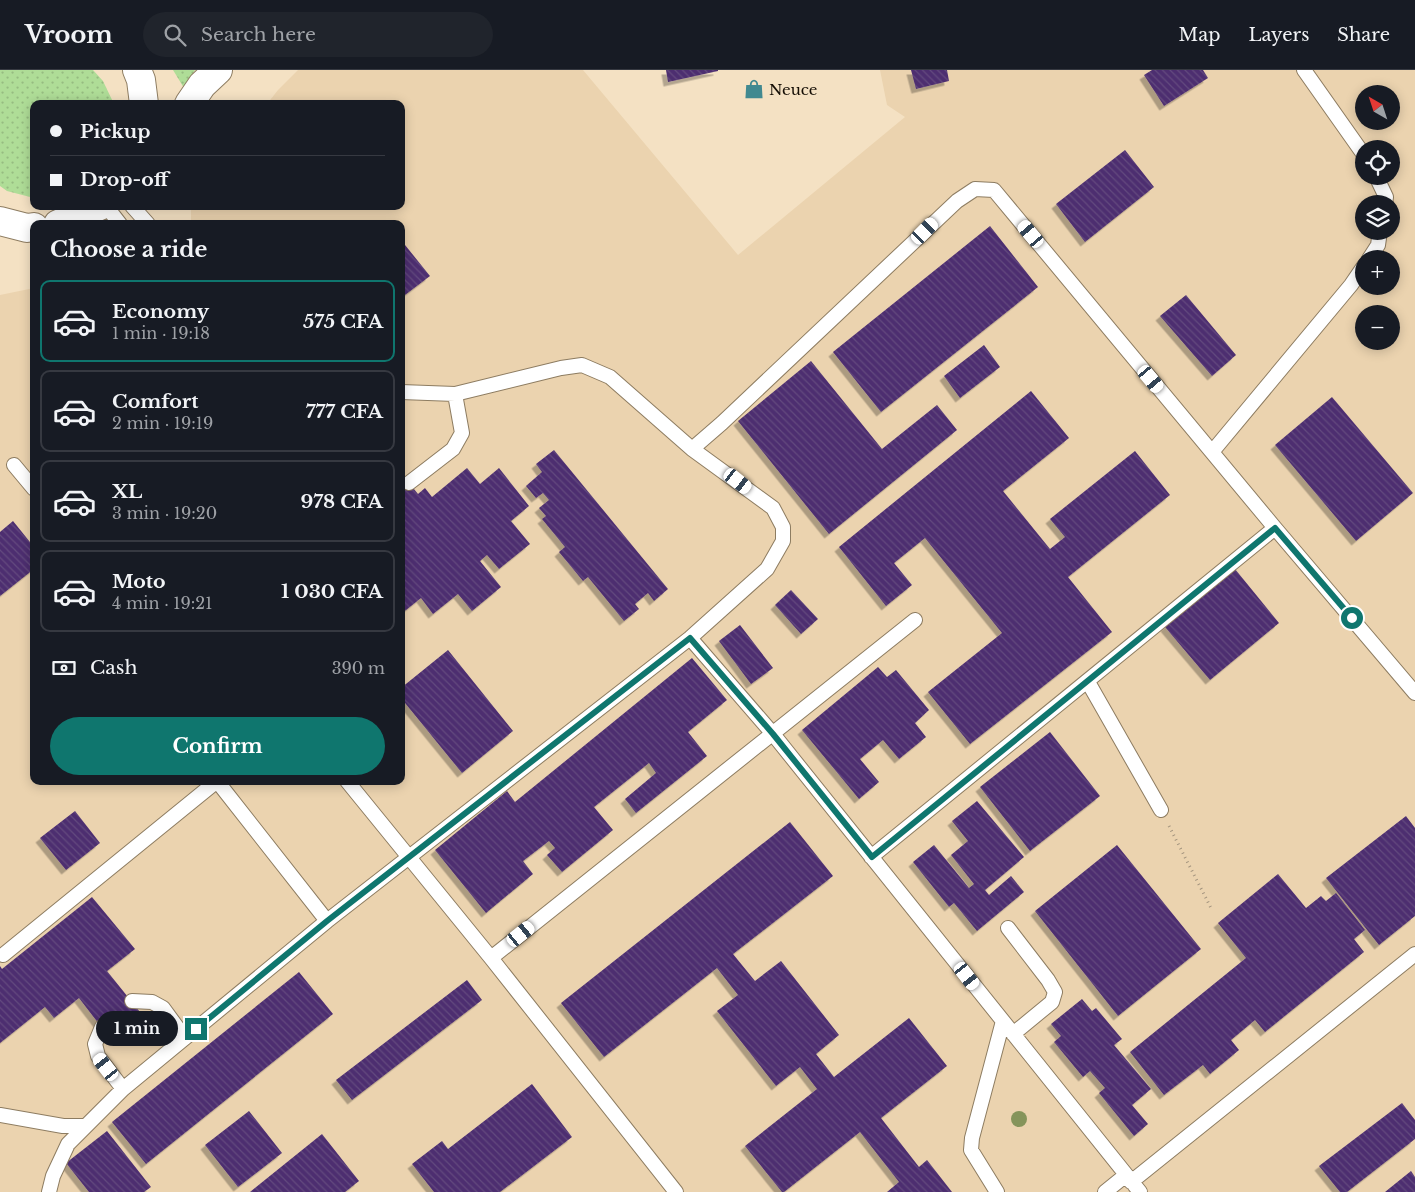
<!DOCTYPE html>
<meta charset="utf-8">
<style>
:root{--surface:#171b24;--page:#20242c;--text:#f1f3f6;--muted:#9ea1a6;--line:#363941;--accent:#0f766e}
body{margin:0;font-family:"Libre Baskerville",serif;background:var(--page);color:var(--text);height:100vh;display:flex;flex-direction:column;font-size:19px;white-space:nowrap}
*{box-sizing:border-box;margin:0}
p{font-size:16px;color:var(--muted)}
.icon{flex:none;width:28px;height:28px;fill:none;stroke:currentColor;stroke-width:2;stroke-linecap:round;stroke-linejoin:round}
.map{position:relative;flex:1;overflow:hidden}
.panel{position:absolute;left:30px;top:150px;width:375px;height:565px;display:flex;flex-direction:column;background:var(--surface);border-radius:10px;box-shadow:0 2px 12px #0003}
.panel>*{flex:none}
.guide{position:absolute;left:30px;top:30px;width:375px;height:110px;border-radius:10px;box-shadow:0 2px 12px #0003;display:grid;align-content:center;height:110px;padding:0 20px;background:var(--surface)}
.needle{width:32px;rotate:321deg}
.buttons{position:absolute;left:1355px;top:15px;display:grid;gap:10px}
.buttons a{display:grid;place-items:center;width:45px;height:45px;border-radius:50%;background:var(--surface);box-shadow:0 2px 12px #0003;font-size:25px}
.end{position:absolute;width:22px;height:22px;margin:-11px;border:6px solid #0f766e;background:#fff;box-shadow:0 0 0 2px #fff}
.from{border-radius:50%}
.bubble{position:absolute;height:35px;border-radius:18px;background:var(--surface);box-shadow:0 2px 12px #0003;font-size:16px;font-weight:700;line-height:35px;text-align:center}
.car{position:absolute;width:15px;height:30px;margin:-15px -8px;border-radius:6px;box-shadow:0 0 4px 1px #0007;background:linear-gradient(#fff 24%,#345 0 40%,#fff 0 76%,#345 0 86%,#fff 0)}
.guide b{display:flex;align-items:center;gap:18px;height:48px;font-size:19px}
.guide b+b{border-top:1px solid var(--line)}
.guide i{width:12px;height:12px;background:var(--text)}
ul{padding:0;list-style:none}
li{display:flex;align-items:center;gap:15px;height:82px;margin:0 10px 8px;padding:0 10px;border:2px solid var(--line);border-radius:10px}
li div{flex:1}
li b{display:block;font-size:19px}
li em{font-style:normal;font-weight:700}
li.current{border-color:var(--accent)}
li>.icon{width:45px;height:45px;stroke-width:1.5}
h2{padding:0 20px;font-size:22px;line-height:60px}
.pay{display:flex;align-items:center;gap:12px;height:55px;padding:0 20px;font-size:19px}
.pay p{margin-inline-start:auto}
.action{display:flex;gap:10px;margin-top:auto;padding:10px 20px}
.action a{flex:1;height:58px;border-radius:30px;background:var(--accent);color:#fff;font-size:20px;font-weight:700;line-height:58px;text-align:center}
header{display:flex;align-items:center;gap:30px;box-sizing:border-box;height:70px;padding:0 25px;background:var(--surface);border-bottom:1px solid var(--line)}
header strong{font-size:24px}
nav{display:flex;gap:28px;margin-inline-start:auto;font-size:18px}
.search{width:350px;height:45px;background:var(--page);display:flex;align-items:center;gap:12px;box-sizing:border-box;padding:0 18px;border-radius:28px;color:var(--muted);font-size:19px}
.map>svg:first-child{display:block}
.built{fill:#ebd3af;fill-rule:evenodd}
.garden{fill:url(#garden-dots)}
.building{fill:url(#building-back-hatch);filter:url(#shadow)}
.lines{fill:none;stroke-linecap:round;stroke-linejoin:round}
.service-casing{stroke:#8d7c61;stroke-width:16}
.secondary-casing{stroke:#8d7c61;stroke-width:30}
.path{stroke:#a3947e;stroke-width:3;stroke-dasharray:1 4;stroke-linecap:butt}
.service{stroke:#fff;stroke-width:14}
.secondary{stroke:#fff;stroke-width:28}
.tree{fill:#85945b}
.route{stroke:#0f766e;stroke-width:6}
.labels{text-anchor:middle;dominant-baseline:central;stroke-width:5;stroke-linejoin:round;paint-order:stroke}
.poi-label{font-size:15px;fill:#150e05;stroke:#f4e1c3;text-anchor:start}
</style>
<header>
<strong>Vroom</strong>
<div class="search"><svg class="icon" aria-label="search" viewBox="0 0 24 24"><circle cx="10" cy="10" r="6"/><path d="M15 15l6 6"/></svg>Search here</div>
<nav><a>Map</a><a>Layers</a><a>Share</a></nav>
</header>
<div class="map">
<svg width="1415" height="1122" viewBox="0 0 1415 1122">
<defs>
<pattern id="garden-dots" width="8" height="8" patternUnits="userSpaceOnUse" patternTransform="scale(1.25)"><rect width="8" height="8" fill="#afdd97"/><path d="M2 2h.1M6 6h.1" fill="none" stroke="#96bc81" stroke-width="1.8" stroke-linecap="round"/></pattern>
<pattern id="building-back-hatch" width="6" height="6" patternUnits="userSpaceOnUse" patternTransform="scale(1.25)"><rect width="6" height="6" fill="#4d2e70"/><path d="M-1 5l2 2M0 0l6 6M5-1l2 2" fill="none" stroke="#63497e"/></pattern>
<filter id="shadow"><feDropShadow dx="-4.5" dy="4.5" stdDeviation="0" flood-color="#0004"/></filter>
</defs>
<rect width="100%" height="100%" fill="#f4e1c3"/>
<path class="built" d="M298,0H583L738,185L905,47L887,35L880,0H1415V1122H0V225L34,218V711H401V154H191V136H401V34H267L278,20ZM1364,24H1391V51H1364ZM1364,79H1391V106H1364ZM1364,134H1391V161H1364ZM1364,189H1391V216H1364ZM1364,244H1391V271H1364Z"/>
<path class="garden" d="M0,0H93L103,11L114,34H34V128L7,121L0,116Z
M173,0H195L184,18Z"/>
<path class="building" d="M666,0H718V1L668,12Z
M911,0H947L949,11L916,19Z
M1152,0H1203L1208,8L1164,36L1144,5Z
M1125,80L1154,117L1085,172L1056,134Z
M990,156L1038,217L881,342L833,282Z
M401,170L430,206L401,228Z
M1186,225L1236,285L1212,306L1160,246Z
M984,275L1000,297L960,328L944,306Z
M811,291L882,379L937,335L957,360L829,464L738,351Z
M1031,321L1069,368L1003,421L1050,479L1065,467L1050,449L1135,381L1170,425L1068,507L1112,562L970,674L928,622L1002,563L925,468L894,493L912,515L886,536L839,477Z
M1332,327L1413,423L1356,471L1275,375Z
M554,380L668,519L654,531L648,523L635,534L639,539L624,551L588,507L583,511L559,482L565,477L542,449L546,446L539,438L549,430L543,423L536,428L526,416L542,402L536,394Z
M467,398L480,414L499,398L529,436L511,451L530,474L499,499L487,485L480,491L501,517L472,541L458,524L433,544L421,528L401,544V403L418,424L425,418L432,427Z
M13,451L34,477V499L0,526V462Z
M1235,499L1279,553L1210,610L1165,557Z
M791,520L818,549L801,564L775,535Z
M740,555L773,598L751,614L719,571Z
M448,580L513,661L462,703L401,628V618Z
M692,588L727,630L688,662L707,686L636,743L625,729L656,703L649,693L594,737L613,760L562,802L547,785L555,778L549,771L523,791L533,804L486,843L435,780L507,721L515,732Z
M878,597L887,607L896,600L929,640L915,653L926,667L899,689L883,670L860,689L879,712L859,729L802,660Z
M1050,662L1100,726L1030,781L980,717Z
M977,731L1024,787L985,820L989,825L1011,806L1024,822L977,861L954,833L949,837L913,792L934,775L969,818L974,814L951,785L968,771L952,751Z
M75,741L100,773L66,800L40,768Z
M1406,746L1415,758V846L1379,875L1326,808Z
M790,752L833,806L733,884L755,911L781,891L839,965L816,984L834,1007L909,948L947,996L881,1048L919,1097L927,1090L952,1122H887L899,1112L860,1062L784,1122H782L745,1076L817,1019L800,997L776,1016L717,941L738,925L717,898L604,987L561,933Z
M1117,775L1201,879L1118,946L1035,841Z
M1278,804L1306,838L1321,826L1326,831L1336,823L1365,860L1354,869L1364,882L1265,962L1255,950L1231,970L1239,980L1210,1004L1203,995L1164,1025L1130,982L1246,888L1218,853Z
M92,827L135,879L107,901L140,942L109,967L79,928L54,948L45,937L0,973V896L2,899Z
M299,902L333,944L146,1094L112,1052Z
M467,910L482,930L352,1030L336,1010Z
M1082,929L1092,941L1096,938L1122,969L1114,975L1151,1019L1132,1035L1148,1054L1134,1066L1099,1023L1105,1018L1090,1001L1083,1007L1054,972L1061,966L1051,954Z
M532,1014L572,1067L500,1122H434L412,1094L442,1071L448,1079Z
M1402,1033L1415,1050V1069L1347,1122H1340L1319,1096Z
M249,1041L282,1083L238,1117L205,1075Z
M107,1061L151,1117L144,1122H89L66,1093Z
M322,1064L359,1111L345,1122H250Z
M1411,1101L1415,1107V1122H1385Z"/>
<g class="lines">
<defs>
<path id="service" d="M1304,0L1364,85
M1376,106L1386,127L1385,134
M106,136L120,154
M132,136L148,154
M1369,189L1378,175L1380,161
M692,379L722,353L957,131L975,119L994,120L1275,458L1415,623
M1212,382L1351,215L1364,196
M14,395L34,419
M409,413L453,379L462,363L455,324
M690,568L773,664L1140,1122
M1088,612L1161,740
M217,711L327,851
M347,711L491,888L676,1122
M871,787L1275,458
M1008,858L1048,910L1055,922L1052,932L1013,964
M3,885L217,711
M491,888L915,550
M132,931L152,932L163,938L185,968
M102,957L95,974L98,986L123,1019
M0,1045L63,1056H86
M1131,1112L1415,884
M49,1122L53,1106L68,1074L123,1019L327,851L690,568L767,499L783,471V457L773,438L692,379L610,307L582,295L561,298L455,324L401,322
M997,1122L971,1080L972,1068L1003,951
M1105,1122L1126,1105"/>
<path id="secondary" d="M137,0L141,10L144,34
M189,34L202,15L218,0
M0,151L27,158L34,157
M58,154L100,136"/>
</defs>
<use href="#service" class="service-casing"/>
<use href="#secondary" class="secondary-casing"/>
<path class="path" d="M1169,756L1211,838"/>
<use href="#service" class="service"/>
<use href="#secondary" class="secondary"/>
</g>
<circle class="tree" cx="1019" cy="1049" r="8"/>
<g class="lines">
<path class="route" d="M196,959L327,851L690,568L773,664L872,787L1275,458L1352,548"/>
</g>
<defs>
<symbol id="shop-bare" viewBox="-9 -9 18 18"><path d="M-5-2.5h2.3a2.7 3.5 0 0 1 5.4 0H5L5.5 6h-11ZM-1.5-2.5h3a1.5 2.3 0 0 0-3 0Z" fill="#418990" stroke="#f4e1c3" stroke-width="2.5" paint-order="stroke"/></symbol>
</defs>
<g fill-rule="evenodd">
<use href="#shop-bare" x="740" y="5" width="28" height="28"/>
</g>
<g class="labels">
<g class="poi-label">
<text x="769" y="19">Neuce</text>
</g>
</g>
</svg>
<div class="buttons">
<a><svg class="needle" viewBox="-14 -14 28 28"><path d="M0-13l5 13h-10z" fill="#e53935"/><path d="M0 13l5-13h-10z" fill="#9ea1a6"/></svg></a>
<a><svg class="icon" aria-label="locate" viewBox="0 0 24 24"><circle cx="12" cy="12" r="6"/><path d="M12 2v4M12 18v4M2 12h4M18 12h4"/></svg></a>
<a><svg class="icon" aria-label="layers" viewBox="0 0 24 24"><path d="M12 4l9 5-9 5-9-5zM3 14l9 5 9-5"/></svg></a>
<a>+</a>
<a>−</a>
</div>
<i class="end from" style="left:1352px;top:548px"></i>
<i class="end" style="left:196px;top:959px"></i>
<div class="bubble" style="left:96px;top:941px;width:82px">1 min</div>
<i class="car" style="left:925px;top:161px;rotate:45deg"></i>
<i class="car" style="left:1031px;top:164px;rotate:320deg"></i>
<i class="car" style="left:1151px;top:309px;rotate:140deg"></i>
<i class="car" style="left:738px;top:411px;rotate:128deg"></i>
<i class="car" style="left:521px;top:864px;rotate:51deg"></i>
<i class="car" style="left:967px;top:906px;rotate:142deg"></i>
<i class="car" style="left:106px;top:997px;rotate:322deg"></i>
<div class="guide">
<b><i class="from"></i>Pickup</b>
<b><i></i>Drop-off</b>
</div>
<section class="panel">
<h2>Choose a ride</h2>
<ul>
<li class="current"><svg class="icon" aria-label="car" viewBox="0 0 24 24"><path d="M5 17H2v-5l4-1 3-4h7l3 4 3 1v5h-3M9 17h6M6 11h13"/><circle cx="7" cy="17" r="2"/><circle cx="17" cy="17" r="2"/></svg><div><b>Economy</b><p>1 min · 19:18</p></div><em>575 CFA</em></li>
<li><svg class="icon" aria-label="car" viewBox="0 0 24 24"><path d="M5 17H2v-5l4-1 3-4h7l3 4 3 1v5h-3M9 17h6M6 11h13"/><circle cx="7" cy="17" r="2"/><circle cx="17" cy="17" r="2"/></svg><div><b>Comfort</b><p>2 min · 19:19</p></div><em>777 CFA</em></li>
<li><svg class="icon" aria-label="car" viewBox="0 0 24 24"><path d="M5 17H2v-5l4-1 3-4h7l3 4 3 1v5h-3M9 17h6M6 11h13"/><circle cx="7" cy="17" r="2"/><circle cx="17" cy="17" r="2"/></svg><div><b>XL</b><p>3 min · 19:20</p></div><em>978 CFA</em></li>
<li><svg class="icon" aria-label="car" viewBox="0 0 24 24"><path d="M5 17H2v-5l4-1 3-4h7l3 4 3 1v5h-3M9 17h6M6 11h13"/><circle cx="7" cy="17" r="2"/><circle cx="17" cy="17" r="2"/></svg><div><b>Moto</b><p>4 min · 19:21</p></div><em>1 030 CFA</em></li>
</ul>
<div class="pay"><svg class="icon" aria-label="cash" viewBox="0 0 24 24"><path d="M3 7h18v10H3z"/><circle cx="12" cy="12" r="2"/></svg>Cash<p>390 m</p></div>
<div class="action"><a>Confirm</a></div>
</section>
</div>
